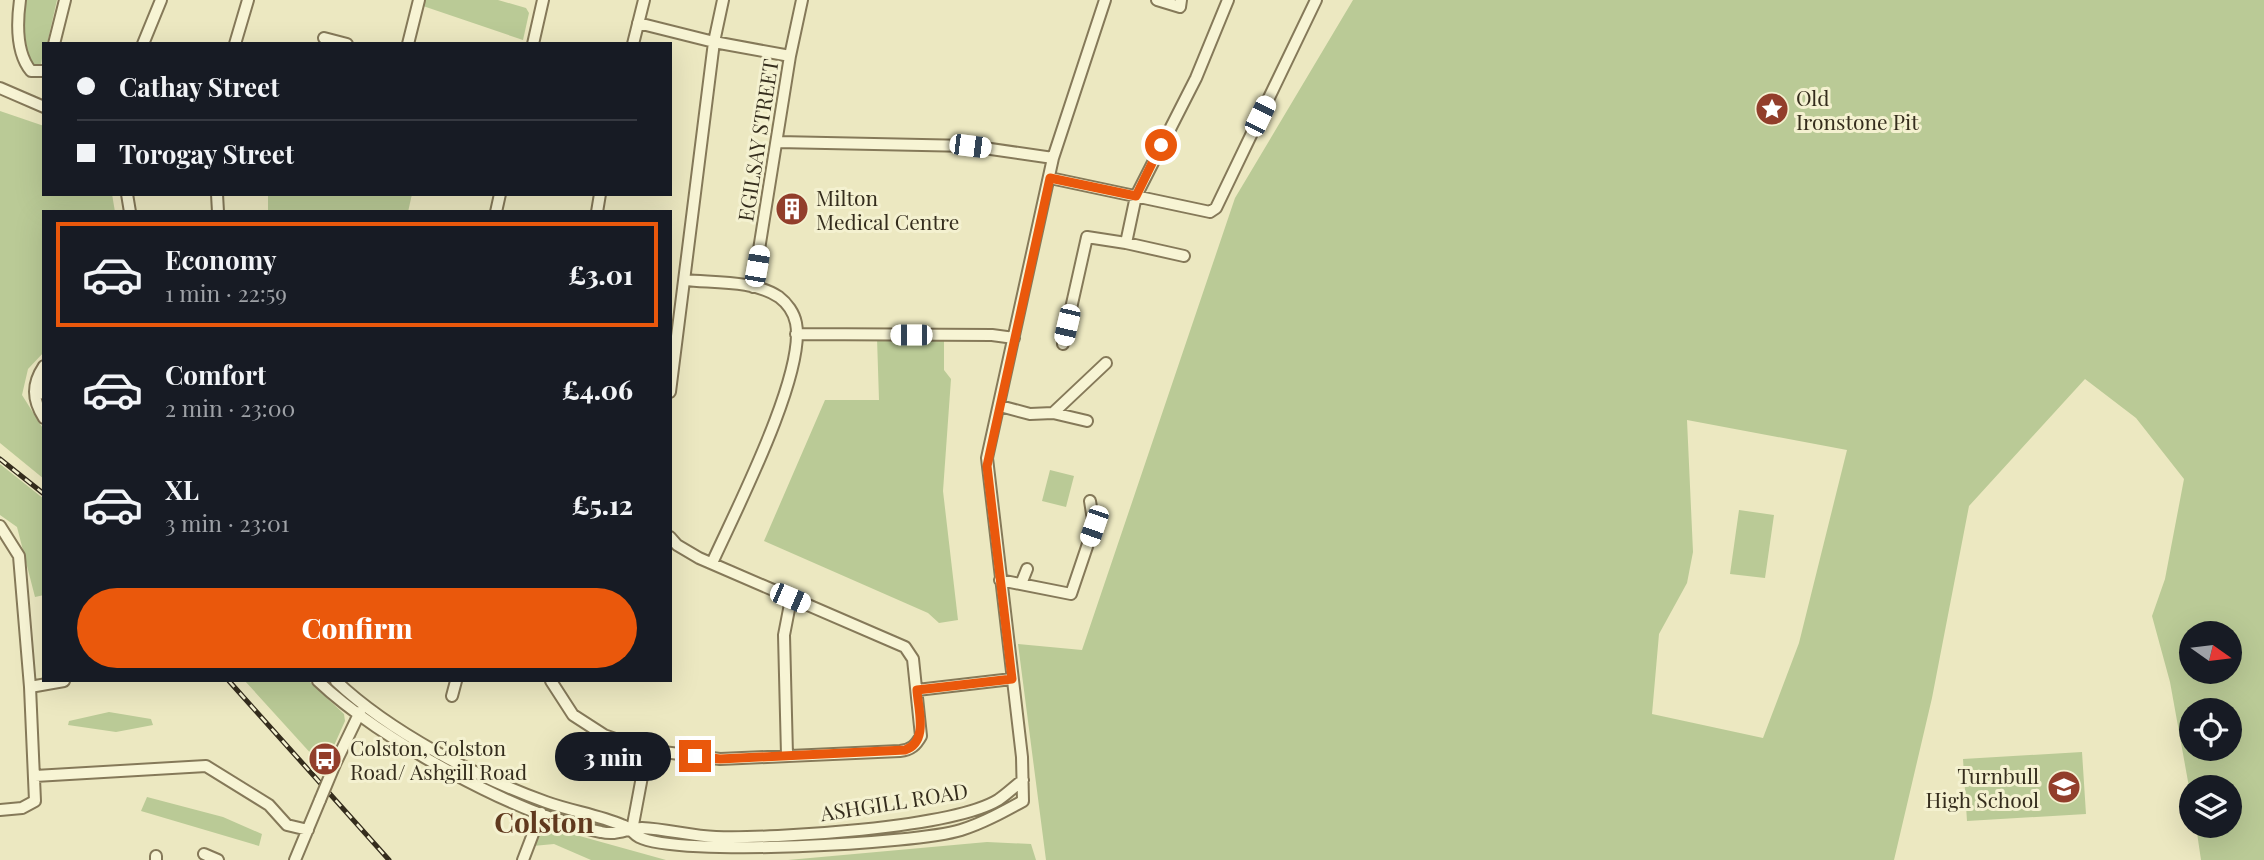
<!DOCTYPE html>
<meta charset="utf-8">
<style>
:root{--surface:#171b24;--page:#20242c;--text:#f1f3f6;--muted:#9ea1a6;--line:#363941;--accent:#ea580c}
body{margin:0;font-family:"Playfair Display",serif;background:var(--page);color:var(--text);height:100vh;display:flex;flex-direction:column;font-size:26px;white-space:nowrap}
*{box-sizing:border-box;margin:0}
p{font-size:23px;color:var(--muted)}
.icon{flex:none;width:38px;height:38px;fill:none;stroke:currentColor;stroke-width:2;stroke-linecap:round;stroke-linejoin:round}
.map{position:relative;flex:1;overflow:hidden}
.sheet{position:absolute;left:42px;top:210px;width:630px;height:472px;display:flex;flex-direction:column;background:var(--surface);border-radius:0px;box-shadow:0 7px 28px #0002}
.sheet>*{flex:none}
.guide{position:absolute;left:42px;top:42px;width:630px;height:154px;border-radius:0px;box-shadow:0 7px 28px #0002;display:grid;align-content:center;height:154px;padding:0 35px;background:var(--surface)}
.needle{width:46px;rotate:104deg}
.controls{position:absolute;left:2179px;top:621px;display:grid;gap:14px}
.controls a{display:grid;place-items:center;width:63px;height:63px;border-radius:50%;background:var(--surface);box-shadow:0 7px 28px #0002;font-size:35px}
.end{position:absolute;width:32px;height:32px;margin:-16px;border:9px solid #ea580c;background:#fff;box-shadow:0 0 0 4px #fff}
.from{border-radius:50%}
.bubble{position:absolute;height:49px;border-radius:24px;background:var(--surface);box-shadow:0 7px 28px #0002;font-size:23px;font-weight:800;line-height:49px;text-align:center}
.car{position:absolute;width:21px;height:42px;margin:-21px -10px;border-radius:9px;box-shadow:0 0 5px 2px #0007;background:linear-gradient(#fff 24%,#345 0 40%,#fff 0 76%,#345 0 86%,#fff 0)}
.guide b{display:flex;align-items:center;gap:24px;height:66px;font-size:26px}
.guide b+b{border-top:2px solid var(--line)}
.guide i{width:18px;height:18px;background:var(--text)}
ul{padding:12px 0 0;list-style:none}
li{display:flex;align-items:center;gap:21px;height:105px;margin:0 14px 10px;padding:0 21px;border:4px solid transparent;border-radius:0px}
li div{flex:1}
li b{display:block;font-size:26px}
li em{font-style:normal;font-weight:800}
li.on{border-color:var(--accent)}
li>.icon{width:63px;height:63px;stroke-width:1.5}
.button{display:flex;gap:14px;margin-top:auto;padding:14px 35px}
.button a{flex:1;height:80px;border-radius:42px;background:var(--accent);color:#fff;font-size:28px;font-weight:800;line-height:80px;text-align:center}
.map>svg:first-child{display:block}
.green{fill:#baca96;fill-rule:evenodd}
.lines{fill:none;stroke-linecap:round;stroke-linejoin:round}
.minor-casing{stroke:#857959;stroke-width:14}
.minor{stroke:#f7f4d4;stroke-width:10}
.rail-casing{stroke:#352d1d;stroke-width:5}
.rail{stroke:#f4f1d0;stroke-width:2.5;stroke-dasharray:8;stroke-linecap:butt}
.minor-bridge-casing{stroke:#857959;stroke-width:14;stroke-linecap:butt}
.minor-bridge{stroke:#f7f4d4;stroke-width:10}
.route{stroke:#ea580c;stroke-width:9}
.labels{text-anchor:middle;dominant-baseline:central;stroke-width:6;stroke-linejoin:round;paint-order:stroke}
.poi-label{font-size:21px;fill:#352d1d;stroke:#f4f1d0;text-anchor:start}
.street-label{font-size:21px;fill:#352d1d;stroke:#f4f1d0}
.district-label{font-size:28px;font-weight:bold;fill:#60391e;stroke:#f4f1d0}
</style>
<div class="map">
<svg width="2264" height="860" viewBox="0 0 2264 860">
<rect width="100%" height="100%" fill="#ece8c1"/>
<path class="green" d="M25,0H57L47,44H44L41,66L35,68C23,46 19,25 25,0Z
M424,0H498L526,8L529,13L523,40L423,6Z
M1353,0H2264V860H2201L2196,826H2230V788H2191V798L2170,682L2152,616L2165,579L2184,479L2136,418L2085,379L1969,506L1932,698L1894,860H1046L1018,644L1082,650L1235,198ZM1687,420L1847,450L1799,643L1763,738L1652,714L1659,634L1687,583L1693,552ZM2191,634H2230V672H2191ZM2191,710H2230V749H2191Z
M0,111L44,126V194H112L115,212H44V352L28,369L22,395L44,430V479L0,443Z
M268,194H412L408,212H268Z
M944,337V370L951,379L943,491L958,620L939,623L928,613L764,541L825,400H879L877,338Z
M0,464L44,499V595L35,597L17,527L0,515Z
M1050,470L1074,476L1066,507L1042,501Z
M1739,510L1774,515L1765,578L1730,574Z
M245,681H309L344,714L345,721L324,768Z
M109,712L151,719L153,725L116,732L68,725L69,721Z
M2082,752L2086,814L1967,821L1963,759Z
M147,797L223,817L262,834L259,846L141,811Z
M558,830L666,860H591L554,844L533,846L538,836Z
M987,842L1031,844L1036,860H788Z"/>
<g class="lines">
<defs>
<path id="minor" d="M20,0C17,22 16,53 31,71H44
M1157,0L1180,7L1181,0
M638,23L714,42L790,56
M324,38L347,44
M54,44L65,0
M143,44L161,0
M235,44L248,0
M408,44L419,0
M533,44L543,0
M633,44L644,0
M0,88L44,107
M778,142L970,146L1053,158
M1050,178L1210,212L1216,208L1316,0
M127,194L130,212
M217,194L218,212
M496,212L500,194
M597,212L600,194
M1126,243L1184,256
M685,280C713,283 754,280 779,297C787,303 794,313 796,323C806,374 735,512 712,563
M753,287L790,56L802,0
M796,334L992,335L1014,338
M1063,344L1087,237L1126,243L1136,196L1196,78L1228,0
M44,366C32,384 32,399 44,418
M44,372L41,379L44,394
M670,392L714,42L723,0
M1000,406L1030,414L1053,413L1106,363
M1053,413L1087,421
M0,526L19,556L30,687L35,801L22,808L0,810
M1000,580L1071,594L1094,526L1090,501
M1021,584L1027,569
M318,681C379,739 517,816 601,832C618,836 626,828 642,828C666,829 691,836 716,837C774,839 952,828 998,800C1007,794 1015,786 1023,780
M336,681C390,732 476,777 546,802C571,811 598,815 622,825C630,827 633,834 639,837C677,857 916,844 961,830C983,823 1003,812 1023,801L1022,757L987,458L1053,158L1105,0
M551,681L573,715L604,735L647,750L720,759L900,751C911,750 916,745 921,736L913,659L905,647L699,558L677,545L670,537
M30,687L64,681
M917,690L1012,679
M452,696L456,681
M787,755L784,635L791,599
M335,764L360,712
M35,776L206,766L269,805L287,825L308,830
M632,830L647,750
M204,854L218,860
M156,856V860
M295,860L320,800
M523,860L541,813"/>
</defs>
<use href="#minor" class="minor-casing"/>
<use href="#minor" class="minor"/>
<defs>
<path id="rail" d="M0,459L44,494
M229,681L389,860"/>
</defs>
<use href="#rail" class="rail-casing"/>
<use href="#rail" class="rail"/>
<defs>
<path id="minor-bridge" d="M320,800L335,764"/>
</defs>
<use href="#minor-bridge" class="minor-bridge-casing"/>
<use href="#minor-bridge" class="minor-bridge"/>
</g>
<g class="lines">
<path class="route" d="M695,756L720,759L905,750C929,742 918,709 917,690L1012,679L987,466L1050,178L1136,196L1161,145"/>
</g>
<defs>
<symbol id="sight-disc" viewBox="-11 -11 22 22"><circle r="9.5" fill="#923e2b" stroke="#f4f1d0"/><path d="M0-6L1.8-2.2L6-1.7L2.9 1.2L3.7 5.4L0 3.3L-3.7 5.4L-2.9 1.2L-6-1.7L-1.8-2.2Z" fill="#fff"/></symbol>
<symbol id="building-disc" viewBox="-11 -11 22 22"><circle r="9.5" fill="#923e2b" stroke="#f4f1d0"/><path d="M-4-6H4V6H1V3H-1V6H-4ZM-2.5-4.3h1.7v1.8h-1.7ZM.8-4.3h1.7v1.8H.8ZM-2.5-1h1.7V.8h-1.7ZM.8-1h1.7V.8H.8Z" fill="#fff"/></symbol>
<symbol id="bus-disc" viewBox="-11 -11 22 22"><circle r="9.5" fill="#923e2b" stroke="#f4f1d0"/><path d="M-5-6H5V4H4V6H2V4H-2V6H-4V4H-5ZM-3.5-4V0h7V-4ZM-3.5 1.2v1.5H-2V1.2ZM2 1.2v1.5H3.5V1.2Z" fill="#fff"/></symbol>
<symbol id="school-disc" viewBox="-11 -11 22 22"><circle r="9.5" fill="#923e2b" stroke="#f4f1d0"/><path d="M0-5L7-2L0 1L-7-2ZM-4 1L0 2.5L4 1V4Q0 6-4 4Z" fill="#fff"/></symbol>
</defs>
<g fill-rule="evenodd">
<use href="#sight-disc" x="1753" y="90" width="38" height="38"/>
<use href="#building-disc" x="773" y="190" width="38" height="38"/>
<use href="#bus-disc" x="306" y="740" width="38" height="38"/>
<use href="#school-disc" x="2045" y="768" width="38" height="38"/>
</g>
<g class="labels">
<g class="poi-label">
<text x="1796" y="97">Old<tspan x="1796" dy="24">Ironstone Pit</tspan></text>
<text x="816" y="197">Milton<tspan x="816" dy="24">Medical Centre</tspan></text>
<text x="350" y="747">Colston, Colston<tspan x="350" dy="24">Road/ Ashgill Road</tspan></text>
<text x="2039" y="775" text-anchor="end">Turnbull<tspan x="2039" dy="24">High School</tspan></text>
</g>
<g class="street-label">
<text transform="translate(757 140) rotate(-81)">EGILSAY STREET</text>
<text transform="translate(894 801) rotate(-9)">ASHGILL ROAD</text>
</g>
<g class="district-label">
<text x="544" y="821">Colston</text>
</g>
</g>
</svg>
<div class="controls">
<a><svg class="needle" viewBox="-14 -14 28 28"><path d="M0-13l5 13h-10z" fill="#e53935"/><path d="M0 13l5-13h-10z" fill="#9ea1a6"/></svg></a>
<a><svg class="icon" aria-label="locate" viewBox="0 0 24 24"><circle cx="12" cy="12" r="6"/><path d="M12 2v4M12 18v4M2 12h4M18 12h4"/></svg></a>
<a><svg class="icon" aria-label="layers" viewBox="0 0 24 24"><path d="M12 4l9 5-9 5-9-5zM3 14l9 5 9-5"/></svg></a>
</div>
<i class="end from" style="left:1161px;top:145px"></i>
<i class="end" style="left:695px;top:756px"></i>
<div class="bubble" style="left:555px;top:732px;width:116px">3 min</div>
<i class="car" style="left:1260px;top:116px;rotate:26deg"></i>
<i class="car" style="left:970px;top:146px;rotate:97deg"></i>
<i class="car" style="left:757px;top:266px;rotate:10deg"></i>
<i class="car" style="left:1067px;top:325px;rotate:193deg"></i>
<i class="car" style="left:911px;top:335px;rotate:270deg"></i>
<i class="car" style="left:1094px;top:526px;rotate:199deg"></i>
<i class="car" style="left:790px;top:598px;rotate:113deg"></i>
<div class="guide">
<b><i class="from"></i>Cathay Street</b>
<b><i></i>Torogay Street</b>
</div>
<section class="sheet">
<ul>
<li class="on"><svg class="icon" aria-label="car" viewBox="0 0 24 24"><path d="M5 17H2v-5l4-1 3-4h7l3 4 3 1v5h-3M9 17h6M6 11h13"/><circle cx="7" cy="17" r="2"/><circle cx="17" cy="17" r="2"/></svg><div><b>Economy</b><p>1 min · 22:59</p></div><em>£3.01</em></li>
<li><svg class="icon" aria-label="car" viewBox="0 0 24 24"><path d="M5 17H2v-5l4-1 3-4h7l3 4 3 1v5h-3M9 17h6M6 11h13"/><circle cx="7" cy="17" r="2"/><circle cx="17" cy="17" r="2"/></svg><div><b>Comfort</b><p>2 min · 23:00</p></div><em>£4.06</em></li>
<li><svg class="icon" aria-label="car" viewBox="0 0 24 24"><path d="M5 17H2v-5l4-1 3-4h7l3 4 3 1v5h-3M9 17h6M6 11h13"/><circle cx="7" cy="17" r="2"/><circle cx="17" cy="17" r="2"/></svg><div><b>XL</b><p>3 min · 23:01</p></div><em>£5.12</em></li>
</ul>
<div class="button"><a>Confirm</a></div>
</section>
</div>
